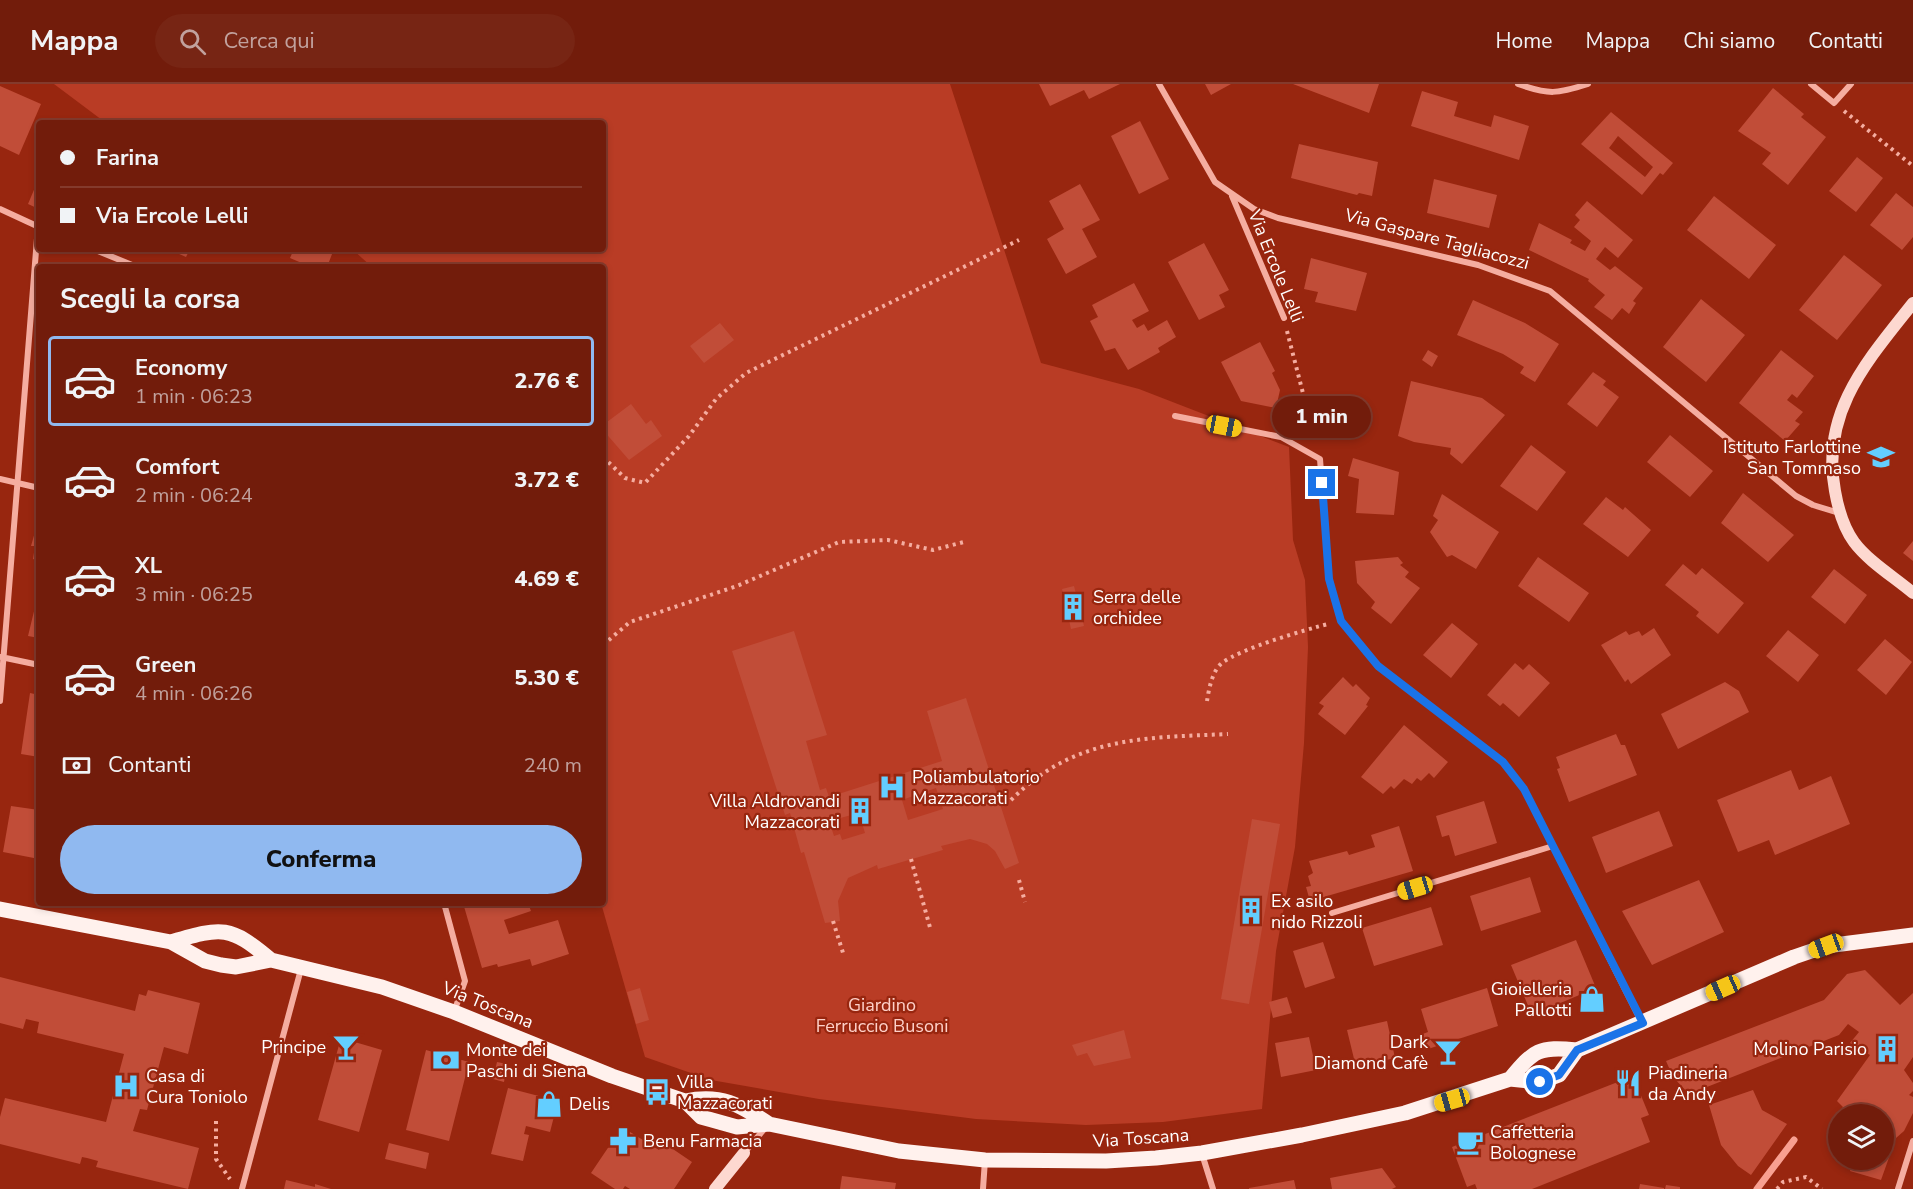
<!DOCTYPE html>
<html lang="it">
<meta charset="utf-8">
<style>
:root{--surface:#721c0b;--page:#772514;--text:#f1f3f6;--muted:#c1a19d;--line:#843a2c;--accent:#90b9f0}
body{margin:0;font-family:"Nunito Sans",sans-serif;background:var(--page);color:var(--text);height:100vh;display:flex;flex-direction:column;font-size:22px;white-space:nowrap}
*{box-sizing:border-box;margin:0}
p{font-size:20px;color:var(--muted)}
.icon{flex:none;width:33px;height:33px;fill:none;stroke:currentColor;stroke-width:2;stroke-linecap:round;stroke-linejoin:round}
.map{position:relative;flex:1;overflow:hidden}
.details{position:absolute;left:36px;top:180px;width:570px;height:642px;display:flex;flex-direction:column;background:var(--surface);border-radius:6px;box-shadow:0 3px 9px #0003,0 0 0 2px var(--line)}
.details>*{flex:none}
.guide{position:absolute;left:36px;top:36px;width:570px;height:132px;border-radius:6px;box-shadow:0 3px 9px #0003,0 0 0 2px var(--line);display:grid;align-content:center;height:132px;padding:0 24px;background:var(--surface)}
.tools{position:absolute;left:1828px;top:1020px;display:grid;gap:12px}
.tools a{display:grid;place-items:center;width:66px;height:66px;border-radius:50%;background:var(--surface);box-shadow:0 3px 9px #0003,0 0 0 2px var(--line);font-size:30px}
.end{position:absolute;width:27px;height:27px;margin:-14px;border:8px solid #1a73e8;background:#fff;box-shadow:0 0 0 3px #fff}
.from{border-radius:50%}
.bubble{position:absolute;height:42px;border-radius:21px;background:var(--surface);box-shadow:0 3px 9px #0003,0 0 0 2px var(--line);font-size:20px;font-weight:800;line-height:42px;text-align:center}
.car{position:absolute;width:18px;height:36px;margin:-18px -9px;border-radius:8px;box-shadow:0 0 4px 2px #0007;background:linear-gradient(#f5c518 24%,#345 0 40%,#f5c518 0 76%,#345 0 86%,#f5c518 0)}
.guide b{display:flex;align-items:center;gap:21px;height:57px;font-size:22px}
.guide b+b{border-top:2px solid var(--line)}
.guide i{width:15px;height:15px;background:var(--text)}
ul{padding:0;list-style:none}
li{display:flex;align-items:center;gap:18px;height:90px;margin:0 12px 9px;padding:0 12px;border:3px solid transparent;border-radius:6px}
li div{flex:1}
li b{display:block;font-size:22px}
li em{font-style:normal;font-weight:800}
li.active{border-color:var(--accent)}
li>.icon{width:54px;height:54px;stroke-width:1.5}
h2{padding:0 24px;font-size:27px;line-height:72px}
.pay{display:flex;align-items:center;gap:15px;height:66px;padding:0 24px;font-size:22px}
.pay p{margin-inline-start:auto}
.action{display:flex;gap:12px;margin-top:auto;padding:12px 24px}
.action a{flex:1;height:69px;border-radius:36px;background:var(--accent);color:#111;font-size:24px;font-weight:800;line-height:69px;text-align:center}
header{display:flex;align-items:center;gap:36px;box-sizing:border-box;height:84px;padding:0 30px;background:var(--surface);border-bottom:2px solid var(--line)}
header strong{font-size:28px}
nav{display:flex;gap:33px;margin-inline-start:auto;font-size:21px}
.search{width:420px;height:54px;background:var(--page);display:flex;align-items:center;gap:15px;box-sizing:border-box;padding:0 21px;border-radius:33px;color:var(--muted);font-size:22px}
.map>svg:first-child{display:block}
.green{fill:#b93c25}
.lines{fill:none;stroke-linecap:round;stroke-linejoin:round}
.stream{stroke:#f8a091;stroke-width:7}
.building{fill:#c14d38;fill-rule:evenodd}
.path{stroke:#f5ada0;stroke-width:4;stroke-dasharray:3 4.5;stroke-linecap:butt}
.street{stroke:#f5ada0;stroke-width:6}
.secondary{stroke:#fdd8d0;stroke-width:12}
.primary{stroke:#fff1ed;stroke-width:15}
.route{stroke:#1a73e8;stroke-width:8}
.labels{text-anchor:middle;dominant-baseline:central;stroke-width:4.5;stroke-linejoin:round;paint-order:stroke}
.street-label{font-size:18px;fill:#fff;stroke:#98260f}
.poi-label{font-size:18px;fill:#fff;stroke:#98260f;text-anchor:start}
.park-label{font-size:18px;fill:#fed0c8;stroke:#98260f}
</style>
<header>
<strong>Mappa</strong>
<div class="search"><svg class="icon" aria-label="search" viewBox="0 0 24 24"><circle cx="10" cy="10" r="6"/><path d="M15 15l6 6"/></svg>Cerca qui</div>
<nav><a>Home</a><a>Mappa</a><a>Chi siamo</a><a>Contatti</a></nav>
</header>
<div class="map">
<svg width="1913" height="1105" viewBox="0 0 1913 1105">
<rect width="100%" height="100%" fill="#98260f"/>
<path class="green" d="M54,0H950L1041,279L1139,305L1289,363L1293,456L1305,496L1308,563L1304,659L1295,763L1276,867L1262,1025L1163,1038L1086,1041L976,1035L819,1015L711,996L645,973L601,819L603,183H372L352,165H603V39H106Z"/>
<g class="lines">
<path class="stream" d="M1757,1105L1794,1056"/>
</g>
<path class="building" d="M1039,0H1120L1089,15L1084,6L1050,22Z
M1205,0H1231L1211,11Z
M1293,0H1379L1369,29Z
M0,2L41,20L19,71L0,62Z
M1773,4L1804,30L1801,33L1826,53L1788,101L1762,80L1771,69L1738,47Z
M1422,7L1458,18L1454,32L1491,43L1494,31L1529,42L1519,76L1411,42Z
M1611,28L1673,79L1663,91L1660,89L1642,111L1581,60ZM1618,52L1653,83L1645,93L1609,64Z
M1140,37L1169,95L1139,110L1111,52Z
M1299,60L1378,78L1372,112L1359,109L1357,111L1291,94Z
M1857,73L1883,94L1856,128L1829,107Z
M39,94V125L28,120Z
M1434,95L1497,111L1489,144L1427,129Z
M1080,100L1100,136L1082,145L1097,173L1066,190L1047,155L1064,145L1049,117Z
M1896,109L1913,123V153L1902,166L1870,141Z
M1714,112L1776,161L1749,195L1687,146Z
M1587,117L1633,156L1618,174L1605,163L1596,175L1610,186L1615,182L1643,204L1633,217L1636,219L1629,230L1622,224L1612,236L1594,223L1605,211L1588,197L1589,195L1529,166L1539,139L1572,156L1570,159L1585,167L1591,157L1574,143L1580,136L1575,131Z
M1204,159L1229,206L1219,211L1225,223L1199,236L1168,178Z
M168,165H190L186,173Z
M294,165H334L327,183H311L290,174Z
M1844,171L1882,201L1837,256L1799,226Z
M1311,174L1367,189L1356,227L1315,218L1318,208L1304,205Z
M1134,199L1149,227L1132,236L1137,244L1144,240L1148,247L1167,236L1176,253L1158,264L1160,268L1128,286L1115,264L1105,267L1090,237L1098,233L1092,221Z
M1701,215L1745,251L1706,298L1663,263Z
M1473,216L1525,239L1559,260L1535,298L1520,289L1524,283L1503,270L1457,251Z
M720,239L734,256L704,279L690,262Z
M1260,258L1275,287L1272,289L1280,306L1276,324L1241,317L1221,278Z
M1428,266L1438,272L1432,283L1422,276Z
M1781,266L1814,292L1797,314L1792,310L1787,316L1803,328L1795,337L1800,340L1785,357L1739,319Z
M1593,288L1606,297L1603,301L1619,313L1597,343L1567,320Z
M1411,297L1482,314L1505,331L1462,380L1450,370L1451,364L1414,358L1398,352Z
M631,320L646,340L651,336L662,352L629,376L603,346V341Z
M1670,351L1713,387L1690,413L1647,378Z
M1531,361L1566,388L1537,427L1500,402Z
M1353,374L1399,388L1394,431L1356,429L1359,395L1348,392Z
M1743,409L1794,451L1768,478L1721,439Z
M1442,410L1499,448L1476,485L1452,471L1447,473L1430,448L1438,436L1433,432Z
M1606,413L1623,426L1625,423L1651,446L1628,473L1583,440Z
M39,434V477L33,475L35,462H31Z
M1913,457V477L1903,469Z
M1398,473L1403,479L1400,481L1409,488L1405,493L1420,504L1391,540L1371,524L1375,518L1357,499L1355,477Z
M1538,473L1589,509L1569,538L1518,502Z
M1683,480L1696,491L1702,484L1744,519L1718,550L1696,532L1699,528L1665,501Z
M1834,485L1867,511L1845,540L1811,513Z
M1074,502L1084,542L1071,545L1062,505Z
M36,519L39,520V554L28,552Z
M1452,539L1478,560L1451,594L1423,571Z
M1654,544L1671,571L1631,600L1628,595L1625,598L1601,561L1626,547L1629,551L1639,547L1642,552Z
M1788,546L1819,571L1798,598L1766,572Z
M794,547L827,651L806,657L820,706L826,704L829,713L942,677L927,627L966,614L1019,779L1005,785L995,767L987,760L970,755L941,762L943,766L878,785L877,781L848,794L838,817L840,837L825,839L804,768L801,769L790,729L785,731L732,567ZM936,704L943,725L908,736L902,716ZM859,729L865,749L842,756L840,750L834,752L829,737Z
M1885,555L1912,578L1886,611L1857,586Z
M1515,579L1523,586L1529,580L1550,599L1519,633L1503,619L1500,622L1487,611Z
M1343,593L1353,603L1356,600L1370,614L1366,621L1368,622L1345,651L1318,630L1324,622L1319,619Z
M1725,598L1739,607L1749,628L1678,665L1661,630Z
M30,609L39,611V673L21,670Z
M1404,641L1448,678L1434,694L1429,689L1421,697L1417,694L1412,700L1404,695L1394,705L1391,702L1383,710L1361,693Z
M1616,650L1621,661H1625L1637,691L1569,718L1557,685L1560,684L1556,673Z
M1791,686L1799,706L1831,692L1850,740L1775,771L1769,756L1738,768L1717,716Z
M1484,717L1497,759L1455,772L1449,751L1442,753L1436,732Z
M11,722L39,726V775L3,768Z
M1659,727L1673,762L1606,789L1592,753Z
M1252,735L1280,740L1249,920L1221,915Z
M1399,742L1413,787L1310,817L1306,803L1311,802L1308,792L1313,789L1309,777L1347,767L1349,771L1375,763L1371,751Z
M1530,793L1541,828L1481,847L1470,812Z
M1699,796L1724,848L1652,881L1622,827Z
M463,819H528L531,827L504,836L509,850L558,836L569,870L532,882L530,875L498,883L497,880L482,884Z
M1431,823L1443,861L1374,882L1362,844Z
M1576,856L1596,904L1532,931L1511,881Z
M1323,858L1335,894L1305,904L1293,867Z
M1865,886L1900,921L1913,909V973L1904,986L1913,999V1007L1909,1011L1913,1013V1029L1904,1047L1896,1054L1881,1096L1850,1087L1854,1076H1884V1030H1839V1035L1836,1033L1843,1023L1837,1017L1870,971L1850,959L1859,948L1848,940L1839,951L1689,1010L1673,993L1666,977L1824,916L1847,890Z
M0,893L135,927L139,910L146,912L148,906L200,919L188,970L164,963L147,1026L140,1025L133,1047L199,1064L188,1105L96,1083L98,1077L87,1074L82,1073L80,1080L0,1060V1033L5,1014L106,1038L124,970L37,949L39,938L26,935L23,945L0,939Z
M640,904L649,936L636,940L627,908Z
M1487,904L1498,942L1425,966L1420,951L1428,948L1421,925Z
M1287,913L1292,929L1273,934L1269,918Z
M1387,937L1395,974L1356,983L1347,946Z
M1124,946L1131,974L1094,982L1087,969L1077,972L1072,961Z
M1309,953L1316,986L1281,993L1275,959Z
M341,954L382,966L359,1048L318,1036Z
M426,966L469,978L449,1057L406,1046Z
M497,978L507,980L504,998L493,995Z
M1633,992L1649,1031L1641,1034L1650,1058L1532,1105H1477L1475,1100L1467,1103L1452,1063Z
M508,1004L558,1017L550,1048L526,1042L524,1050L529,1051L523,1077L491,1070Z
M1753,1006L1762,1026L1787,1040L1751,1091L1738,1082L1721,1061L1709,1021Z
M622,1043L659,1066L664,1059L692,1078L674,1105H630L625,1102L623,1105H615L591,1089Z
M389,1059L429,1069L426,1085L385,1075Z
M1382,1084L1396,1103L1392,1105H1332L1330,1094Z
M842,1092L896,1099L895,1105H840Z
M286,1096L315,1103V1100L331,1105H284Z
M1294,1096L1296,1105H1249V1104Z
M1640,1100L1664,1104V1105H1639Z
M1666,1101L1680,1103V1105H1665Z"/>
<g class="lines">
<path class="path" d="M1844,27L1913,82
M1287,247L1315,356
M603,373L625,394L645,399L689,352L716,315L746,289L1019,156
M603,561L630,538L737,502L839,458L888,456L933,466L964,458
M1207,617C1209,605 1212,587 1222,579C1240,565 1304,546 1328,540
M1011,716C1075,652 1143,654 1228,650
M911,775L931,847
M1019,796L1025,818
M833,837L844,872
M216,1037V1075L230,1095
M1777,1105L1783,1098L1806,1093L1822,1105"/>
<path class="street" d="M1159,0L1215,98L1254,125L1278,134L1478,181L1550,207L1796,412L1813,421L1839,429
M1518,0C1549,11 1557,10 1588,0
M1811,0L1834,19L1851,0
M1232,112L1284,234
M0,125L39,143
M93,165L137,183
M1175,332L1281,353L1320,375L1329,495L1341,537L1378,582L1503,678L1524,705L1642,939
M0,395L39,404
M1,573L39,581
M0,617L38,142
M444,819L465,897L454,928
M1332,829L1553,762
M744,1069L766,1043
M1202,1070L1213,1105
M242,1105L301,885
M983,1105L985,1076
M1898,1105L1913,1057"/>
<path class="secondary" d="M1913,219C1868,276 1820,328 1835,407C1838,424 1843,443 1854,458C1868,477 1894,493 1913,509
M715,1105L744,1069"/>
<path class="primary" d="M0,825L171,858L205,877L221,881L236,883L271,876L382,903L454,928L612,992L685,1017L701,1033L712,1036L737,1043L769,1040L899,1067L985,1076L1106,1077L1156,1074L1202,1069L1302,1051L1405,1029L1510,995L1540,998L1559,991L1577,966
M171,858C223,843 229,841 271,876
M1510,995C1534,966 1539,962 1577,966L1794,873L1826,862L1913,851
M685,1017C721,1010 739,1020 769,1040"/>
</g>
<g class="lines">
<path class="route" d="M1322,399L1329,495L1341,537L1378,582L1503,678L1524,705L1643,939L1577,966L1559,991L1540,998"/>
</g>
<defs>
<symbol id="school-bare" viewBox="-9 -9 18 18"><path d="M0-5L7-2L0 1L-7-2ZM-4 1L0 2.5L4 1V4Q0 6-4 4Z" fill="#63ceff" stroke="#98260f" stroke-width="2.5" paint-order="stroke"/></symbol>
<symbol id="building-bare" viewBox="-9 -9 18 18"><path d="M-4-6H4V6H1V3H-1V6H-4ZM-2.5-4.3h1.7v1.8h-1.7ZM.8-4.3h1.7v1.8H.8ZM-2.5-1h1.7V.8h-1.7ZM.8-1h1.7V.8H.8Z" fill="#63ceff" stroke="#98260f" stroke-width="2.5" paint-order="stroke"/></symbol>
<symbol id="hospital-bare" viewBox="-9 -9 18 18"><path d="M-5-5h3v3.5h4V-5h3V5h-3V1.5h-4V5h-3Z" fill="#63ceff" stroke="#98260f" stroke-width="2.5" paint-order="stroke"/></symbol>
<symbol id="shop-bare" viewBox="-9 -9 18 18"><path d="M-5-2.5h2.3a2.7 3.5 0 0 1 5.4 0H5L5.5 6h-11ZM-1.5-2.5h3a1.5 2.3 0 0 0-3 0Z" fill="#63ceff" stroke="#98260f" stroke-width="2.5" paint-order="stroke"/></symbol>
<symbol id="bar-bare" viewBox="-9 -9 18 18"><path d="M-6-5H6L.8 .8V4.5H3.5V6h-7V4.5H-.8V.8Z" fill="#63ceff" stroke="#98260f" stroke-width="2.5" paint-order="stroke"/></symbol>
<symbol id="bank-bare" viewBox="-9 -9 18 18"><path d="M-6-4H6V4H-6ZM0-2.3a2.3 2.3 0 1 0 0 4.6a2.3 2.3 0 1 0 0-4.6Z" fill="#63ceff" stroke="#98260f" stroke-width="2.5" paint-order="stroke"/></symbol>
<symbol id="restaurant-bare" viewBox="-9 -9 18 18"><path d="M-5-6h1v4h1v-4h1v4h1v-4h1v5L-1.5 .5V6h-2V.5L-5-1ZM5-6V6H3V1.5H1.5Q1.5-4 5-6Z" fill="#63ceff" stroke="#98260f" stroke-width="2.5" paint-order="stroke"/></symbol>
<symbol id="bus-bare" viewBox="-9 -9 18 18"><path d="M-5-6H5V4H4V6H2V4H-2V6H-4V4H-5ZM-3.5-4V0h7V-4ZM-3.5 1.2v1.5H-2V1.2ZM2 1.2v1.5H3.5V1.2Z" fill="#63ceff" stroke="#98260f" stroke-width="2.5" paint-order="stroke"/></symbol>
<symbol id="pharmacy-bare" viewBox="-9 -9 18 18"><path d="M-2-6h4v4h4v4h-4v4h-4v-4h-4v-4h4Z" fill="#63ceff" stroke="#98260f" stroke-width="2.5" paint-order="stroke"/></symbol>
<symbol id="cafe-bare" viewBox="-9 -9 18 18"><path d="M-5.5-4.5H6V0H3Q3 3.5 0 3.5H-2.5Q-5.5 3.5-5.5 0ZM3-3.2v2h1.7v-2ZM-6 4.5H4V6H-6Z" fill="#63ceff" stroke="#98260f" stroke-width="2.5" paint-order="stroke"/></symbol>
</defs>
<g fill-rule="evenodd">
<use href="#school-bare" x="1862" y="354" width="38" height="38"/>
<use href="#building-bare" x="1054" y="504" width="38" height="38"/>
<use href="#hospital-bare" x="873" y="684" width="38" height="38"/>
<use href="#building-bare" x="841" y="708" width="38" height="38"/>
<use href="#building-bare" x="1232" y="808" width="38" height="38"/>
<use href="#shop-bare" x="1573" y="896" width="38" height="38"/>
<use href="#bar-bare" x="327" y="944" width="38" height="38"/>
<use href="#building-bare" x="1868" y="946" width="38" height="38"/>
<use href="#bar-bare" x="1429" y="949" width="38" height="38"/>
<use href="#bank-bare" x="427" y="957" width="38" height="38"/>
<use href="#restaurant-bare" x="1609" y="980" width="38" height="38"/>
<use href="#hospital-bare" x="107" y="983" width="38" height="38"/>
<use href="#bus-bare" x="638" y="989" width="38" height="38"/>
<use href="#shop-bare" x="530" y="1001" width="38" height="38"/>
<use href="#pharmacy-bare" x="604" y="1038" width="38" height="38"/>
<use href="#cafe-bare" x="1451" y="1039" width="38" height="38"/>
</g>
<g class="labels">
<g class="street-label">
<text transform="translate(1437 155) rotate(15)">Via Gaspare Tagliacozzi</text>
<text transform="translate(1276 182) rotate(68)">Via Ercole Lelli</text>
<text transform="translate(488 921) rotate(22)">Via Toscana</text>
<text transform="translate(1141 1054) rotate(-4)">Via Toscana</text>
</g>
<g class="poi-label">
<text x="1861" y="363" text-anchor="end">Istituto Farlottine<tspan x="1861" dy="21">San Tommaso</tspan></text>
<text x="1093" y="513">Serra delle<tspan x="1093" dy="21">orchidee</tspan></text>
<text x="912" y="693">Poliambulatorio<tspan x="912" dy="21">Mazzacorati</tspan></text>
<text x="840" y="717" text-anchor="end">Villa Aldrovandi<tspan x="840" dy="21">Mazzacorati</tspan></text>
<text x="1271" y="817">Ex asilo<tspan x="1271" dy="21">nido Rizzoli</tspan></text>
<text x="1572" y="905" text-anchor="end">Gioielleria<tspan x="1572" dy="21">Pallotti</tspan></text>
<text x="1428" y="958" text-anchor="end">Dark<tspan x="1428" dy="21">Diamond Cafè</tspan></text>
<text x="326" y="963" text-anchor="end">Principe</text>
<text x="1867" y="965" text-anchor="end">Molino Parisio</text>
<text x="466" y="966">Monte dei<tspan x="466" dy="21">Paschi di Siena</tspan></text>
<text x="1648" y="989">Piadineria<tspan x="1648" dy="21">da Andy</tspan></text>
<text x="146" y="992">Casa di<tspan x="146" dy="21">Cura Toniolo</tspan></text>
<text x="677" y="998">Villa<tspan x="677" dy="21">Mazzacorati</tspan></text>
<text x="569" y="1020">Delis</text>
<text x="1490" y="1048">Caffetteria<tspan x="1490" dy="21">Bolognese</tspan></text>
<text x="643" y="1057">Benu Farmacia</text>
</g>
<g class="park-label">
<text x="882" y="921">Giardino<tspan x="882" dy="21">Ferruccio Busoni</tspan></text>
</g>
</g>
</svg>
<div class="tools">
<a><svg class="icon" aria-label="layers" viewBox="0 0 24 24"><path d="M12 4l9 5-9 5-9-5zM3 14l9 5 9-5"/></svg></a>
</div>
<i class="end from" style="left:1540px;top:998px"></i>
<i class="end" style="left:1322px;top:399px"></i>
<div class="bubble" style="left:1272px;top:312px;width:99px">1 min</div>
<i class="car" style="left:1224px;top:342px;rotate:101deg"></i>
<i class="car" style="left:1415px;top:804px;rotate:253deg"></i>
<i class="car" style="left:1826px;top:862px;rotate:250deg"></i>
<i class="car" style="left:1723px;top:904px;rotate:246deg"></i>
<i class="car" style="left:1452px;top:1016px;rotate:254deg"></i>
<div class="guide">
<b><i class="from"></i>Farina</b>
<b><i></i>Via Ercole Lelli</b>
</div>
<section class="details">
<h2>Scegli la corsa</h2>
<ul>
<li class="active"><svg class="icon" aria-label="car" viewBox="0 0 24 24"><path d="M5 17H2v-5l4-1 3-4h7l3 4 3 1v5h-3M9 17h6M6 11h13"/><circle cx="7" cy="17" r="2"/><circle cx="17" cy="17" r="2"/></svg><div><b>Economy</b><p>1 min · 06:23</p></div><em>2.76 €</em></li>
<li><svg class="icon" aria-label="car" viewBox="0 0 24 24"><path d="M5 17H2v-5l4-1 3-4h7l3 4 3 1v5h-3M9 17h6M6 11h13"/><circle cx="7" cy="17" r="2"/><circle cx="17" cy="17" r="2"/></svg><div><b>Comfort</b><p>2 min · 06:24</p></div><em>3.72 €</em></li>
<li><svg class="icon" aria-label="car" viewBox="0 0 24 24"><path d="M5 17H2v-5l4-1 3-4h7l3 4 3 1v5h-3M9 17h6M6 11h13"/><circle cx="7" cy="17" r="2"/><circle cx="17" cy="17" r="2"/></svg><div><b>XL</b><p>3 min · 06:25</p></div><em>4.69 €</em></li>
<li><svg class="icon" aria-label="car" viewBox="0 0 24 24"><path d="M5 17H2v-5l4-1 3-4h7l3 4 3 1v5h-3M9 17h6M6 11h13"/><circle cx="7" cy="17" r="2"/><circle cx="17" cy="17" r="2"/></svg><div><b>Green</b><p>4 min · 06:26</p></div><em>5.30 €</em></li>
</ul>
<div class="pay"><svg class="icon" aria-label="cash" viewBox="0 0 24 24"><path d="M3 7h18v10H3z"/><circle cx="12" cy="12" r="2"/></svg>Contanti<p>240 m</p></div>
<div class="action"><a>Conferma</a></div>
</section>
</div>
